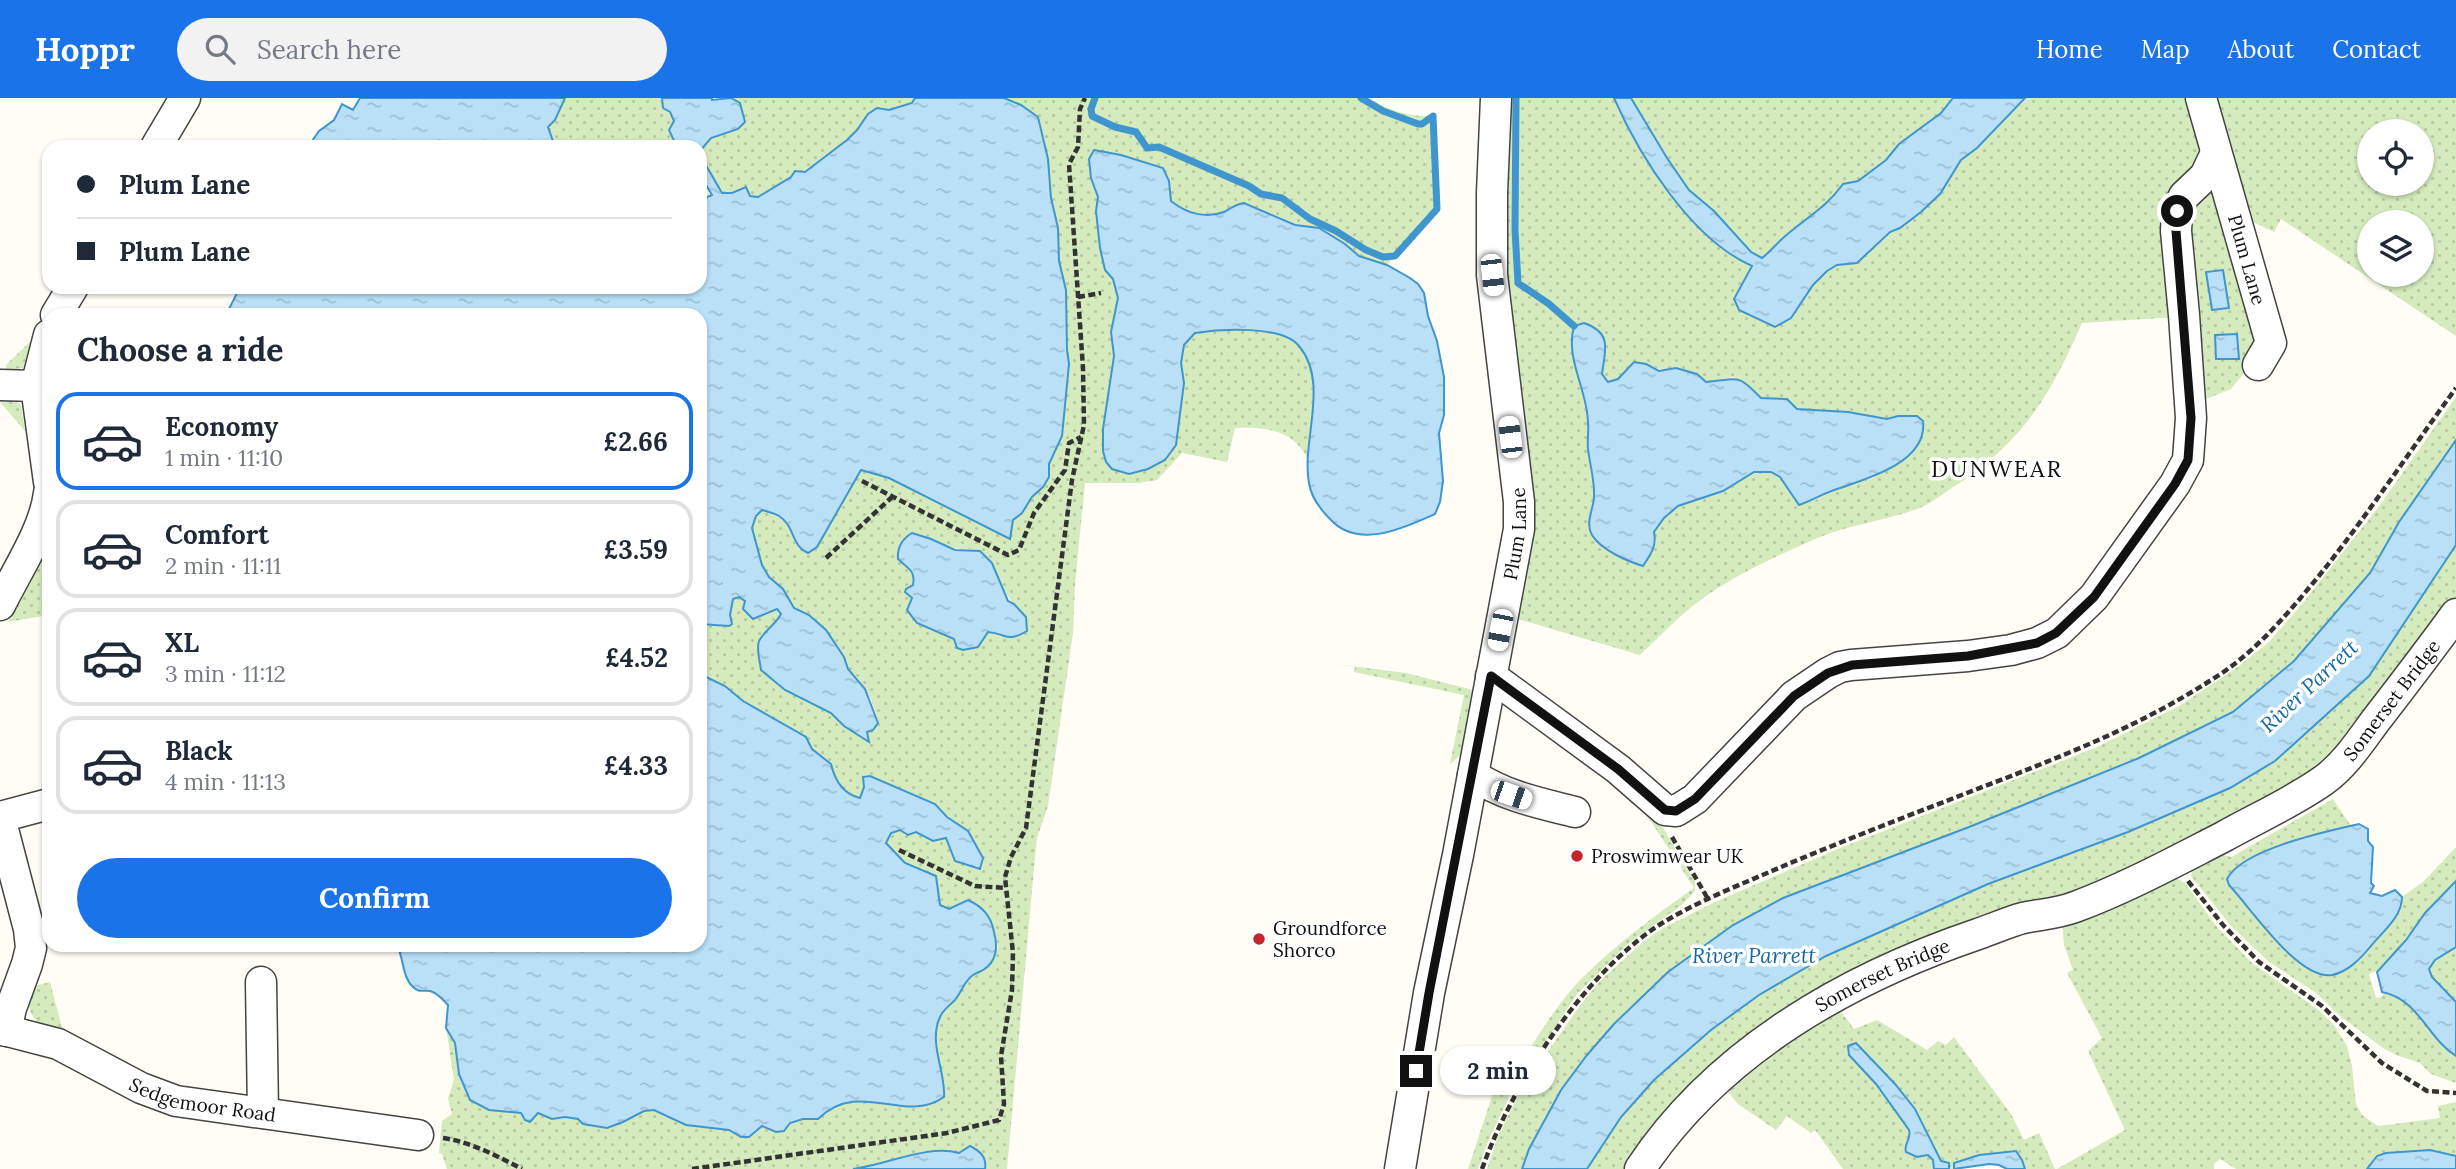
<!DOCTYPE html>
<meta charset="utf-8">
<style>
:root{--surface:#fff;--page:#f2f2f3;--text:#1f2937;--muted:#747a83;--line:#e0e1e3;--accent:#1a73e8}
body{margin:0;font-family:Lora,serif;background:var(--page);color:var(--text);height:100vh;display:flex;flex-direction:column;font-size:26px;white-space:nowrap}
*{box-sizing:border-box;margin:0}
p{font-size:23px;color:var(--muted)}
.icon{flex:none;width:38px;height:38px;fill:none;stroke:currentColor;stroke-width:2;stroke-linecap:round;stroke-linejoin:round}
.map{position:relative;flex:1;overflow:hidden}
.side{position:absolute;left:42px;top:210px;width:665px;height:644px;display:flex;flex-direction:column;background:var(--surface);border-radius:21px;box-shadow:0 2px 5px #0004}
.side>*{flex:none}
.banner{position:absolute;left:42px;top:42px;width:665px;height:154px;border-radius:21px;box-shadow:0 2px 5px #0004;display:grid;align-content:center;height:154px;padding:0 35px;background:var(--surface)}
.fabs{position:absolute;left:2357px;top:21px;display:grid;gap:14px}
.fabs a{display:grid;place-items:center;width:77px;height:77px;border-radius:50%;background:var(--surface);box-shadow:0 2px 5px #0004;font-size:35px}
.end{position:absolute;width:32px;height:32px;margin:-16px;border:9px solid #111;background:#fff;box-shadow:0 0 0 4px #fff}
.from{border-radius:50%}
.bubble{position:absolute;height:49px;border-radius:24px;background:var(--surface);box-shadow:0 2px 5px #0004;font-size:23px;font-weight:700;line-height:49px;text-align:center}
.car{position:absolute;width:21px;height:42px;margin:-21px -10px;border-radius:9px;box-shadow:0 0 5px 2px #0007;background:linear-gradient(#fff 24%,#345 0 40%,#fff 0 76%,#345 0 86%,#fff 0)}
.banner b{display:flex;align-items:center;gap:24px;height:66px;font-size:26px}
.banner b+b{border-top:2px solid var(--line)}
.banner i{width:18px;height:18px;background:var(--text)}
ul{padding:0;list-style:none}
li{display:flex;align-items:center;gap:21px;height:98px;margin:0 14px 10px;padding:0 21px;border:4px solid var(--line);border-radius:21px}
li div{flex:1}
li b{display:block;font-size:26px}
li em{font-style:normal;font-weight:700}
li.active{border-color:var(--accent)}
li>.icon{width:63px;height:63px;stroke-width:1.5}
h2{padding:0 35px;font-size:32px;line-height:84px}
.button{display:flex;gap:14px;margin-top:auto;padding:14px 35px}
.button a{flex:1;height:80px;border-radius:42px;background:var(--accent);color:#fff;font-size:28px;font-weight:700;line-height:80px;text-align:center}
header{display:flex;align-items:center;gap:42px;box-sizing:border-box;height:98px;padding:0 35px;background:var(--accent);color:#fff}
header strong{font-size:33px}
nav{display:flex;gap:38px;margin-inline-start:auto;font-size:24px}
.search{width:490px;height:63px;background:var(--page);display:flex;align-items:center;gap:18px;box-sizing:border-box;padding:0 24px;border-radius:38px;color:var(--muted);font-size:26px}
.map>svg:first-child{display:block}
.grass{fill:url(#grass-dots);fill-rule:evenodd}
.water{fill:url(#water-ripples);stroke:#3f96cf;stroke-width:2}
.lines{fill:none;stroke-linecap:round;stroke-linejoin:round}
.stream{stroke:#3f96cf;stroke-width:7}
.minor-casing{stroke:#444;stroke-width:33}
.path{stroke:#333;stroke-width:4.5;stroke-dasharray:7 3.5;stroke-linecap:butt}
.minor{stroke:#fff;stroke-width:30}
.route{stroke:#111;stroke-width:9}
.poi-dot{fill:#c4262e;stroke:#fff;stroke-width:2.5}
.labels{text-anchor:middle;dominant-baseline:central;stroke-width:7;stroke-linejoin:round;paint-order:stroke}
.street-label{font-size:19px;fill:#111;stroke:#fff}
.poi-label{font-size:19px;fill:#111;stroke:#fff;text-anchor:start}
.water-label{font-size:21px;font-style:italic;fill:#1768a6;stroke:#fff}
.quarter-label{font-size:23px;letter-spacing:2px;fill:#111;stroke:#fff}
</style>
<header>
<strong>Hoppr</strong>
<div class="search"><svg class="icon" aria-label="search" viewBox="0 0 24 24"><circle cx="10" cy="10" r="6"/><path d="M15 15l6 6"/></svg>Search here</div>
<nav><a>Home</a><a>Map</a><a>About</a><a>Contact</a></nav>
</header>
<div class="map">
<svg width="2456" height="1071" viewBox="0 0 2456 1071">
<defs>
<pattern id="grass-dots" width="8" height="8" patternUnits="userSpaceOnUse" patternTransform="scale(1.75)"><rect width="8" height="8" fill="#d5ebbd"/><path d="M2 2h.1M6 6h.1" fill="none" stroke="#b6c8a1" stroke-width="1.8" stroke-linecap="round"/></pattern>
<pattern id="water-ripples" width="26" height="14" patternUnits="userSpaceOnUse" patternTransform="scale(1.75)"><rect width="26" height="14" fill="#b9e0f7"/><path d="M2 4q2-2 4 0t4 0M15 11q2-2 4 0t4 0" fill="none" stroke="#9ebfd3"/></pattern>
</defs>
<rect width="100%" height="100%" fill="#fffdf5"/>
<path class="grass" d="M565,0H662L661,3L674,23L670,32L677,49H555L548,29L555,22Z
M731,0H915L912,5L889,12L877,11L868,16L857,32L847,42L816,66L758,99L750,98L746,89L732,95H722L700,57V53L711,40L738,31L740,5Z
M1004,0H1369C1389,13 1410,19 1433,18L1437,111L1387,167L1359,158L1345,146L1319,130L1295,127L1244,105C1236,106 1231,110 1224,114C1205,121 1186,115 1171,104L1163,69L1121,57L1094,52L1089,61L1091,80L1098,99L1096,113L1100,150L1105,172L1113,181L1118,200L1111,234L1114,258L1103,331L1178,330L1184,285L1181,265L1184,247L1195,235C1220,231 1282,227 1299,248C1307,257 1313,277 1314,288C1315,313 1310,339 1309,364C1295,331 1266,329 1235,330L1227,364L1182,355L1157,382L1139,385H1085L1075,486L1073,535L1048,708L1037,740L1035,759L1007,1071H985L986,1064L949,1052L921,1055L879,1068L853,1071H447L442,1056L439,1055L442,1023L452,1016L448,1000L454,982L446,930L455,945L459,976L498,1014C516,1012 534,1015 550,1020C558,1023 568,1018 577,1021C587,1025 595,1031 607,1030C623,1028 637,1010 652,1012C664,1014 675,1024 687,1027C699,1031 720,1028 730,1033C736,1035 741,1042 749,1038C754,1035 757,1031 762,1028L776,1034C790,1024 800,1021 818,1021L832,1010L847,1004L864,1002L876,1003L885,1007L895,1006L917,1010L945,985L939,973L935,937L940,919L947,908L955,902L972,878L984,872L991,866L998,848L991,821L968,802L949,811L940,807L936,778L905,765L886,746L891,735L900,732L916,734L933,743L946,739L955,763L979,771L974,744L968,733L947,719L935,706L870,678L860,700C843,695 835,683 831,666L812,651L806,639L743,603L725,588L700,576V526L707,528L731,526L730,517L733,501L739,499L766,514L777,510L781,516L778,523L760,542L785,592L831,615L844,628L869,643L867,634L877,619L871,601L857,579L848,571L844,559L826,532L809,517L794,510L783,491L769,479L762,467L752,430L756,418L762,412C785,420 788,424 796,446L817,449L861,372L889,380L1010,440L1013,422L1022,415L1032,399L1044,389L1049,379V366L1062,338L1069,266L1067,252L1066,192L1059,163L1058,130L1051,99L1048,61L1021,7ZM912,435C934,439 947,453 970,451C980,463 992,475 1001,488C1009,500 1014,509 1026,519L1001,539L989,534L985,537L954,541L917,525L907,512L912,500L906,491L913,487L915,479L912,471L905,468Z
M1501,0H1614C1640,58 1692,142 1752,168L1734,201L1739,212L1775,229L1791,220L1813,187L1827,173L1837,167L1857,165L1890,134L1900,130L1921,114L1961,62L1977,50L2025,0H2192L2206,52L2195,78L2176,219L2082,225C2051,296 2024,342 1958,386C1946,393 1935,403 1922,409C1888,423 1849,426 1815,441C1774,459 1730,479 1694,507C1675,522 1658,540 1640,557L1511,519L1535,418L1503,222ZM1574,228L1603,265L1602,276L1608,284L1618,282L1622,275L1646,266C1667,277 1686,267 1706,284L1734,279L1761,300L1787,301L1797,311L1848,314L1887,321L1898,318L1918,349L1904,361L1873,380L1841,389L1815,402L1792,399L1780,379L1771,374H1754L1723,393L1678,408L1664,420L1654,434L1656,443L1652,456C1613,455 1610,459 1589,425L1594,400L1587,343L1588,322L1574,263L1572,236Z
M1631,0H1953L1941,15L1899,46L1886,62L1858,83L1843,86C1826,110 1804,121 1783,140C1776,146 1770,154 1762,160L1751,154L1714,113L1689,92L1667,60Z
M2208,0H2456V238L2281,121L2274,134L2240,118ZM2370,33H2422V86H2370ZM2370,124H2422V177H2370Z
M2216,87L2260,242L2249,269L2231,291L2196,305L2187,164L2193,102Z
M31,243L23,270L6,272V267Z
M0,299L15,302L21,307L25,333L0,304Z
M2456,299V342L2399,424L2370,475L2294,563L2233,614L2139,660L1969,729L1783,800L1546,1018L1522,1071H1487L1497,1041L1518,997L1578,910L1600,883L1643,844L1663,830L1717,803L1840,750L2095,650L2179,608L2235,571L2269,544L2303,505L2380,407Z
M49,443V517L8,524Z
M2456,447V504L2347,654L2185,753L1830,894L1634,1071H1587L1596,1054L1621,1019L1654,982L1711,932L1759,897L1826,858L1988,786L2128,734L2275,663L2369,578Z
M1336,566L1406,575L1477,593L1463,655L1450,666L1464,597L1354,574L1355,569Z
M1628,695L1655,716L1695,784V793L1683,806L1628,846L1578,895L1512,993L1489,1041L1478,1071H1468L1494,992L1491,990L1496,982L1505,988C1529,954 1552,911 1580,882C1615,847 1654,818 1694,790L1650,722Z
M2333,701L2351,728L2336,733L2304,738L2247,763L2232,774V791L2289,857L2300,865L2332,877L2348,870L2365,856L2396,819L2402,799L2424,783L2456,749V783L2425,815L2382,871L2369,876L2376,900L2383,898L2382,894H2386C2421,907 2429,940 2456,958V985L2431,976L2420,965L2396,957L2383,950L2340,918L2316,895L2269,864L2231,828L2191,778L2194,763L2220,752L2223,757L2231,759Z
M2173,778L2185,785L2217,829L2252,865L2320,913L2334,927L2347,948L2352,968L2356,1006L2362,1017L2378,1028L2440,1020L2438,1008L2456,1004V1058L2430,1052L2386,1055L2377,1058L2367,1071H2236L2220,1061L2214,1066V1071H2057L2125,1032L2088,953L2102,940L2067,875L2073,872L2064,847L2062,823Z
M2456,849V904L2432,879L2429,871L2435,862Z
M50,884L65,941C39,926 24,922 30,889Z
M1834,904L1854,931L1877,922L1927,952L1938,943L1946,947L1954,939L2011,1016L2024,1042L2039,1035L2055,1071H2025L2022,1062L2016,1053L1979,1057L1954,1064V1071H1949V1066L1941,1063L1920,1019L1909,1002L1856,945L1847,954L1849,957L1876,986L1909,1032C1911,1040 1906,1045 1906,1053L1917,1059L1928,1057L1933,1061L1934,1071H1843L1815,1032L1811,1035L1787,1018L1776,1032L1738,1006L1725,990Z"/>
<path class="water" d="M360,0H565L555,22L548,29L555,49H308L319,33L334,22L342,6L353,12Z
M662,0H712V2L731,0L740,5L745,24L738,31L711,40L700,53V49H677L669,32L674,23L670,14L663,10Z
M915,0H1004L1021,7L1038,19L1048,61L1051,100L1058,130L1059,163L1066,192L1067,252L1069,266L1062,338L1049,366V379L1043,389L1032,399L1022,415L1013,422L1010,441L889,380L861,372L817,449L808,455C791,448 795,428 779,418C775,415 767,414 762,412L756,418L752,430L762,467L769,479L783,491L794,510L809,517L826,532L844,559L848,571L865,591L878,625L873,632L867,634L869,644L844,628L831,615L785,592L761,572C760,563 756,551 759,543C764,533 776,526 781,516L777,511L753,521L743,511L745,503L739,499L733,501L730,517L732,526L729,528L700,526V217H226L240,189H700V102L712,97L700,77V57L722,95H732L746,89L750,98L758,99L791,79L795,73L805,74L847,42L857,32L868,16L877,10L889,12L912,5Z
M1614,0H1631L1667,60L1689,92L1714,113L1751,154L1762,160C1770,154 1776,146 1783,140C1804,121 1826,110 1843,86L1858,83L1886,62L1899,46L1941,15L1953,0H2025L1977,50L1961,62L1940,96L1921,114L1900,130L1890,134L1857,165L1837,167L1827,173L1813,187L1791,220L1775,229L1739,212L1734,201L1752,168C1691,141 1640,59 1614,0Z
M1094,52L1121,57L1163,70L1169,83L1171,103C1186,115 1205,121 1224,114C1231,110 1236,106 1244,105L1295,127L1319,130L1345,146L1359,158L1387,167L1410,180L1418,186L1424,195L1428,218L1437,243L1444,279V317L1439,335L1443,383L1440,404L1435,416C1404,430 1358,452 1330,421C1320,411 1311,399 1309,385C1301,343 1330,285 1299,248C1282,227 1220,231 1195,235L1184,247L1181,265L1184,285L1176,347L1165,362L1148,371L1129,376L1112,371L1106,364L1103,353V331L1114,258L1111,234L1118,200L1113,181L1105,172L1100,150L1096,113L1098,99L1091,80L1089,61Z
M2223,172L2229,210L2212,212L2206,174Z
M1584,225C1613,235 1605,252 1602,276L1608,284L1618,281L1634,264L1646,266L1659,273L1676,270L1697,276L1706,284C1739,281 1737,275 1761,300L1787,301L1797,311L1848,314L1887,321L1898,318H1917L1923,323C1928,363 1870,380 1840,390C1826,394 1813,402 1799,407L1780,379L1771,374H1754L1723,393L1678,408L1664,420L1654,434C1657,448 1651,456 1643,468C1627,463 1601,452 1592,437C1585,425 1593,412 1594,400C1595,384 1590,367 1588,351C1587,342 1589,333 1588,324C1587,291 1565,261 1574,228Z
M2237,236L2239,261H2216L2215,237Z
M2456,342V447L2369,578L2275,663L2230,690L2128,734L1988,786L1826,858L1759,897L1711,932L1654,982L1621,1019L1587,1071H1522L1529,1051L1561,992L1587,957L1614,926L1668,874L1733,827L1783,800L1969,729L2139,660L2233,614L2294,563L2370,475L2399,424Z
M912,435L931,441L955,452L980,453L992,465L1008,503L1014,506L1026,519L1027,533C1007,545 1007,536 988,534L978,549L963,552L957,550L954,541L917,525L907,512L912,500L905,494L906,491L913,487C916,472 907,470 898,461C897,449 902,441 912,435Z
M700,576L725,588L743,603L806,639L812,651L831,666C835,683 843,696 860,700L864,689L863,679L870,678L935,706L947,719L968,733L983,760L980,771L955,763L946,740L933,743L916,734L908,737L900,732L891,735L886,745L905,765L936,778L940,807L949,811L968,802C983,809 991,818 994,834C998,848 997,864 983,872C980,874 976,875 973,877C964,883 961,896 954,903C949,908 943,912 940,919C928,945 946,974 944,999C904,1027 860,980 818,1021H803L790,1025L784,1033L776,1034L762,1028L749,1039H741L729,1032L686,1027L654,1012L644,1013L623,1024L607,1030L583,1026L578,1021L565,1019L552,1021L538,1015L530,1024L525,1022L521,1015L489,1012L470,1002L459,976L455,945L446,930L448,907C442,901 438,895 430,893C423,892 419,895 413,889C402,879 404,861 397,847H700Z
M2359,726L2368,731V743L2373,749L2371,785L2374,788L2370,795L2382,798L2395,792L2402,799C2402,819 2383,833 2371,848C2361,860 2348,874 2332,877C2298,882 2251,810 2229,787L2227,781C2242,751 2328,733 2359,726Z
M2456,783V849L2435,862L2429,871L2432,879L2456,904V958C2428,941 2419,901 2382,894L2377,874L2406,842L2425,815Z
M1856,945L1895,986L1915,1011L1941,1063L1949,1065V1071H1934L1933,1062L1928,1057L1917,1059L1906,1054C1903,1046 1912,1041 1909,1032L1876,986L1849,957L1848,948Z
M970,1048C980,1053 987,1059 985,1071H853C886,1067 928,1046 959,1055Z
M2430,1052L2456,1058V1071H2367L2377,1058L2386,1055Z
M2016,1053L2022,1062L2025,1071H2007L1999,1067L1989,1066L1954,1071V1065L1979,1057Z"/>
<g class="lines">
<path class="stream" d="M1095,0L1091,11L1092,18L1115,29L1136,34L1147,50L1159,49L1249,88L1261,96L1282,100L1310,121L1336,133L1366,152L1383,159L1395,158L1437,111L1433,18L1422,26H1418L1383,13L1361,0
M1516,0L1515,132L1518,185L1549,206L1574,228"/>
<defs>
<g id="minor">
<path id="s1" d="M2201,0L2271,245L2258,267"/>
<path d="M156,49L185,0"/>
<path d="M56,217L73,189"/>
<path d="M49,237L36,288L49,384"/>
<path d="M0,287L36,288"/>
<path d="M0,507C16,474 45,431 49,395"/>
<path d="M1491,578L1618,671L1665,712L1676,713L1695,701L1794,598L1828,575L1840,569L1851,567L1968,558L2011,552L2037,545L2057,535L2094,499L2175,386L2188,362L2191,320L2184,217L2176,133L2177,113L2184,98L2205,78L2216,55"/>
<path d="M1473,677C1504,698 1539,705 1575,714"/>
<path d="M0,719L49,706"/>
<path d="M0,720L29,831L31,850L27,866L11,910L6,933"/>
<path d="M261,884L263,1015"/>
<path id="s2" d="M0,931L58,946L141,990L176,1003L418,1037"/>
<path id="s3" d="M1400,1071L1429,895L1458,757L1519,431V404L1492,177V95L1496,0"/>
<path id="s4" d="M1640,1071C1718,953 1848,880 1978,836C1993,831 2008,824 2023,820C2042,816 2056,816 2075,809C2126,790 2174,764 2223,739C2257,720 2293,704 2324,682C2346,666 2361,642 2376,622C2403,587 2430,552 2456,516"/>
</g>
</defs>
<use href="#minor" class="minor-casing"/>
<path class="path" d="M1078,199L1101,195
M862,383L1008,457L1019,452L1034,415L1065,372L1069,345L1081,339
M826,460L892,399
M1672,739L1708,801
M899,752L975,788L1006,790
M2188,783L2223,827L2259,864L2322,908L2382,965L2427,993L2456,995
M443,1040C471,1044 497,1058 522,1071
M692,1071L947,1035L999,1022L1004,1006L1001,958L1012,892L1013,855L1005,779L1011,759L1026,730L1072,382L1084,327L1083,270L1069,66L1078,49L1080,11L1085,0
M1482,1071C1512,986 1583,877 1659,827C1699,802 1745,785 1788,766C1860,736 1933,708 2006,680C2085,649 2151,622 2222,575C2260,549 2289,514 2318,479C2367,418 2410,353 2456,290"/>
<use href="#minor" class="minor"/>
</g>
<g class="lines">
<path class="route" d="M1416,973L1429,895L1491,578L1618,671L1665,712L1676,713L1695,701L1794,598L1828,575L1852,567L1968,558L2037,545L2056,535L2094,499L2175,386L2188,362L2191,320L2176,133L2177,113"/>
</g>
<g class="poi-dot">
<circle cx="1577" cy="758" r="7"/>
<circle cx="1259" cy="841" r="7"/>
</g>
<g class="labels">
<g class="street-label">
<text stroke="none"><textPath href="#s1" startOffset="168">Plum Lane</textPath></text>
<text stroke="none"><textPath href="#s3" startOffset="646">Plum Lane</textPath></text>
<text stroke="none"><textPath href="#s4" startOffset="905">Somerset Bridge</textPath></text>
<text stroke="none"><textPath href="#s4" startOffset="315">Somerset Bridge</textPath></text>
<text stroke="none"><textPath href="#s2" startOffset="217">Sedgemoor Road</textPath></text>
</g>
<g class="poi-label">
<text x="1591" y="758">Proswimwear UK</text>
<text x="1273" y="830">Groundforce<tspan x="1273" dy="22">Shorco</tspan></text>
</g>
<g class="water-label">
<text transform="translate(2309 588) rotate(-43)">River Parrett</text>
<text x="1754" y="857">River Parrett</text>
</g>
<g class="quarter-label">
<text x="1997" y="370">DUNWEAR</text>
</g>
</g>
</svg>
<div class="fabs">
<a><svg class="icon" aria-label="locate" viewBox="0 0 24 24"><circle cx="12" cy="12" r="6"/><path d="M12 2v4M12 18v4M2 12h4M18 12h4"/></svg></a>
<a><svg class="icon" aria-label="layers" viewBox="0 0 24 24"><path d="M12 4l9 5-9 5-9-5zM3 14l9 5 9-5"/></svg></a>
</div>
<i class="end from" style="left:2177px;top:113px"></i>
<i class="end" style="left:1416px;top:973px"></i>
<div class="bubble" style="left:1440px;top:948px;width:116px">2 min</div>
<i class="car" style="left:1492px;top:177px;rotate:174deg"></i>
<i class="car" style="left:1510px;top:339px;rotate:353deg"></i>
<i class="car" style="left:1500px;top:532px;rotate:191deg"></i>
<i class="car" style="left:1511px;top:697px;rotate:109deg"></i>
<div class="banner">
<b><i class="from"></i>Plum Lane</b>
<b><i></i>Plum Lane</b>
</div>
<section class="side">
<h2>Choose a ride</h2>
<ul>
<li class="active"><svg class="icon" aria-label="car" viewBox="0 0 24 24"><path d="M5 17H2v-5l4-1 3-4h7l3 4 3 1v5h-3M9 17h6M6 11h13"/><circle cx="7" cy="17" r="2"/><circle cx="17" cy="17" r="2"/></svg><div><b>Economy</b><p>1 min · 11:10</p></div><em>£2.66</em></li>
<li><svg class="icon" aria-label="car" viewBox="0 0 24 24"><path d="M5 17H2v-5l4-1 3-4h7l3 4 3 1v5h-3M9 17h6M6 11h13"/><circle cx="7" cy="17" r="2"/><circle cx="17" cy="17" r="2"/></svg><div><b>Comfort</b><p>2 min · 11:11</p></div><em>£3.59</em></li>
<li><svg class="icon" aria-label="car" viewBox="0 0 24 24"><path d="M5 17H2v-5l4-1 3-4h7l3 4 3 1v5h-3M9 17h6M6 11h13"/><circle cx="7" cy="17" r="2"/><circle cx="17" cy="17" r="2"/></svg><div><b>XL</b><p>3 min · 11:12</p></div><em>£4.52</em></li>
<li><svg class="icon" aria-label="car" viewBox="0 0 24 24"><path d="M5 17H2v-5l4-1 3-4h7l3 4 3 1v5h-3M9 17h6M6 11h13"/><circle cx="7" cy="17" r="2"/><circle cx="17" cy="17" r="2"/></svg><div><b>Black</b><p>4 min · 11:13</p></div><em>£4.33</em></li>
</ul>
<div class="button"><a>Confirm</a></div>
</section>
</div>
